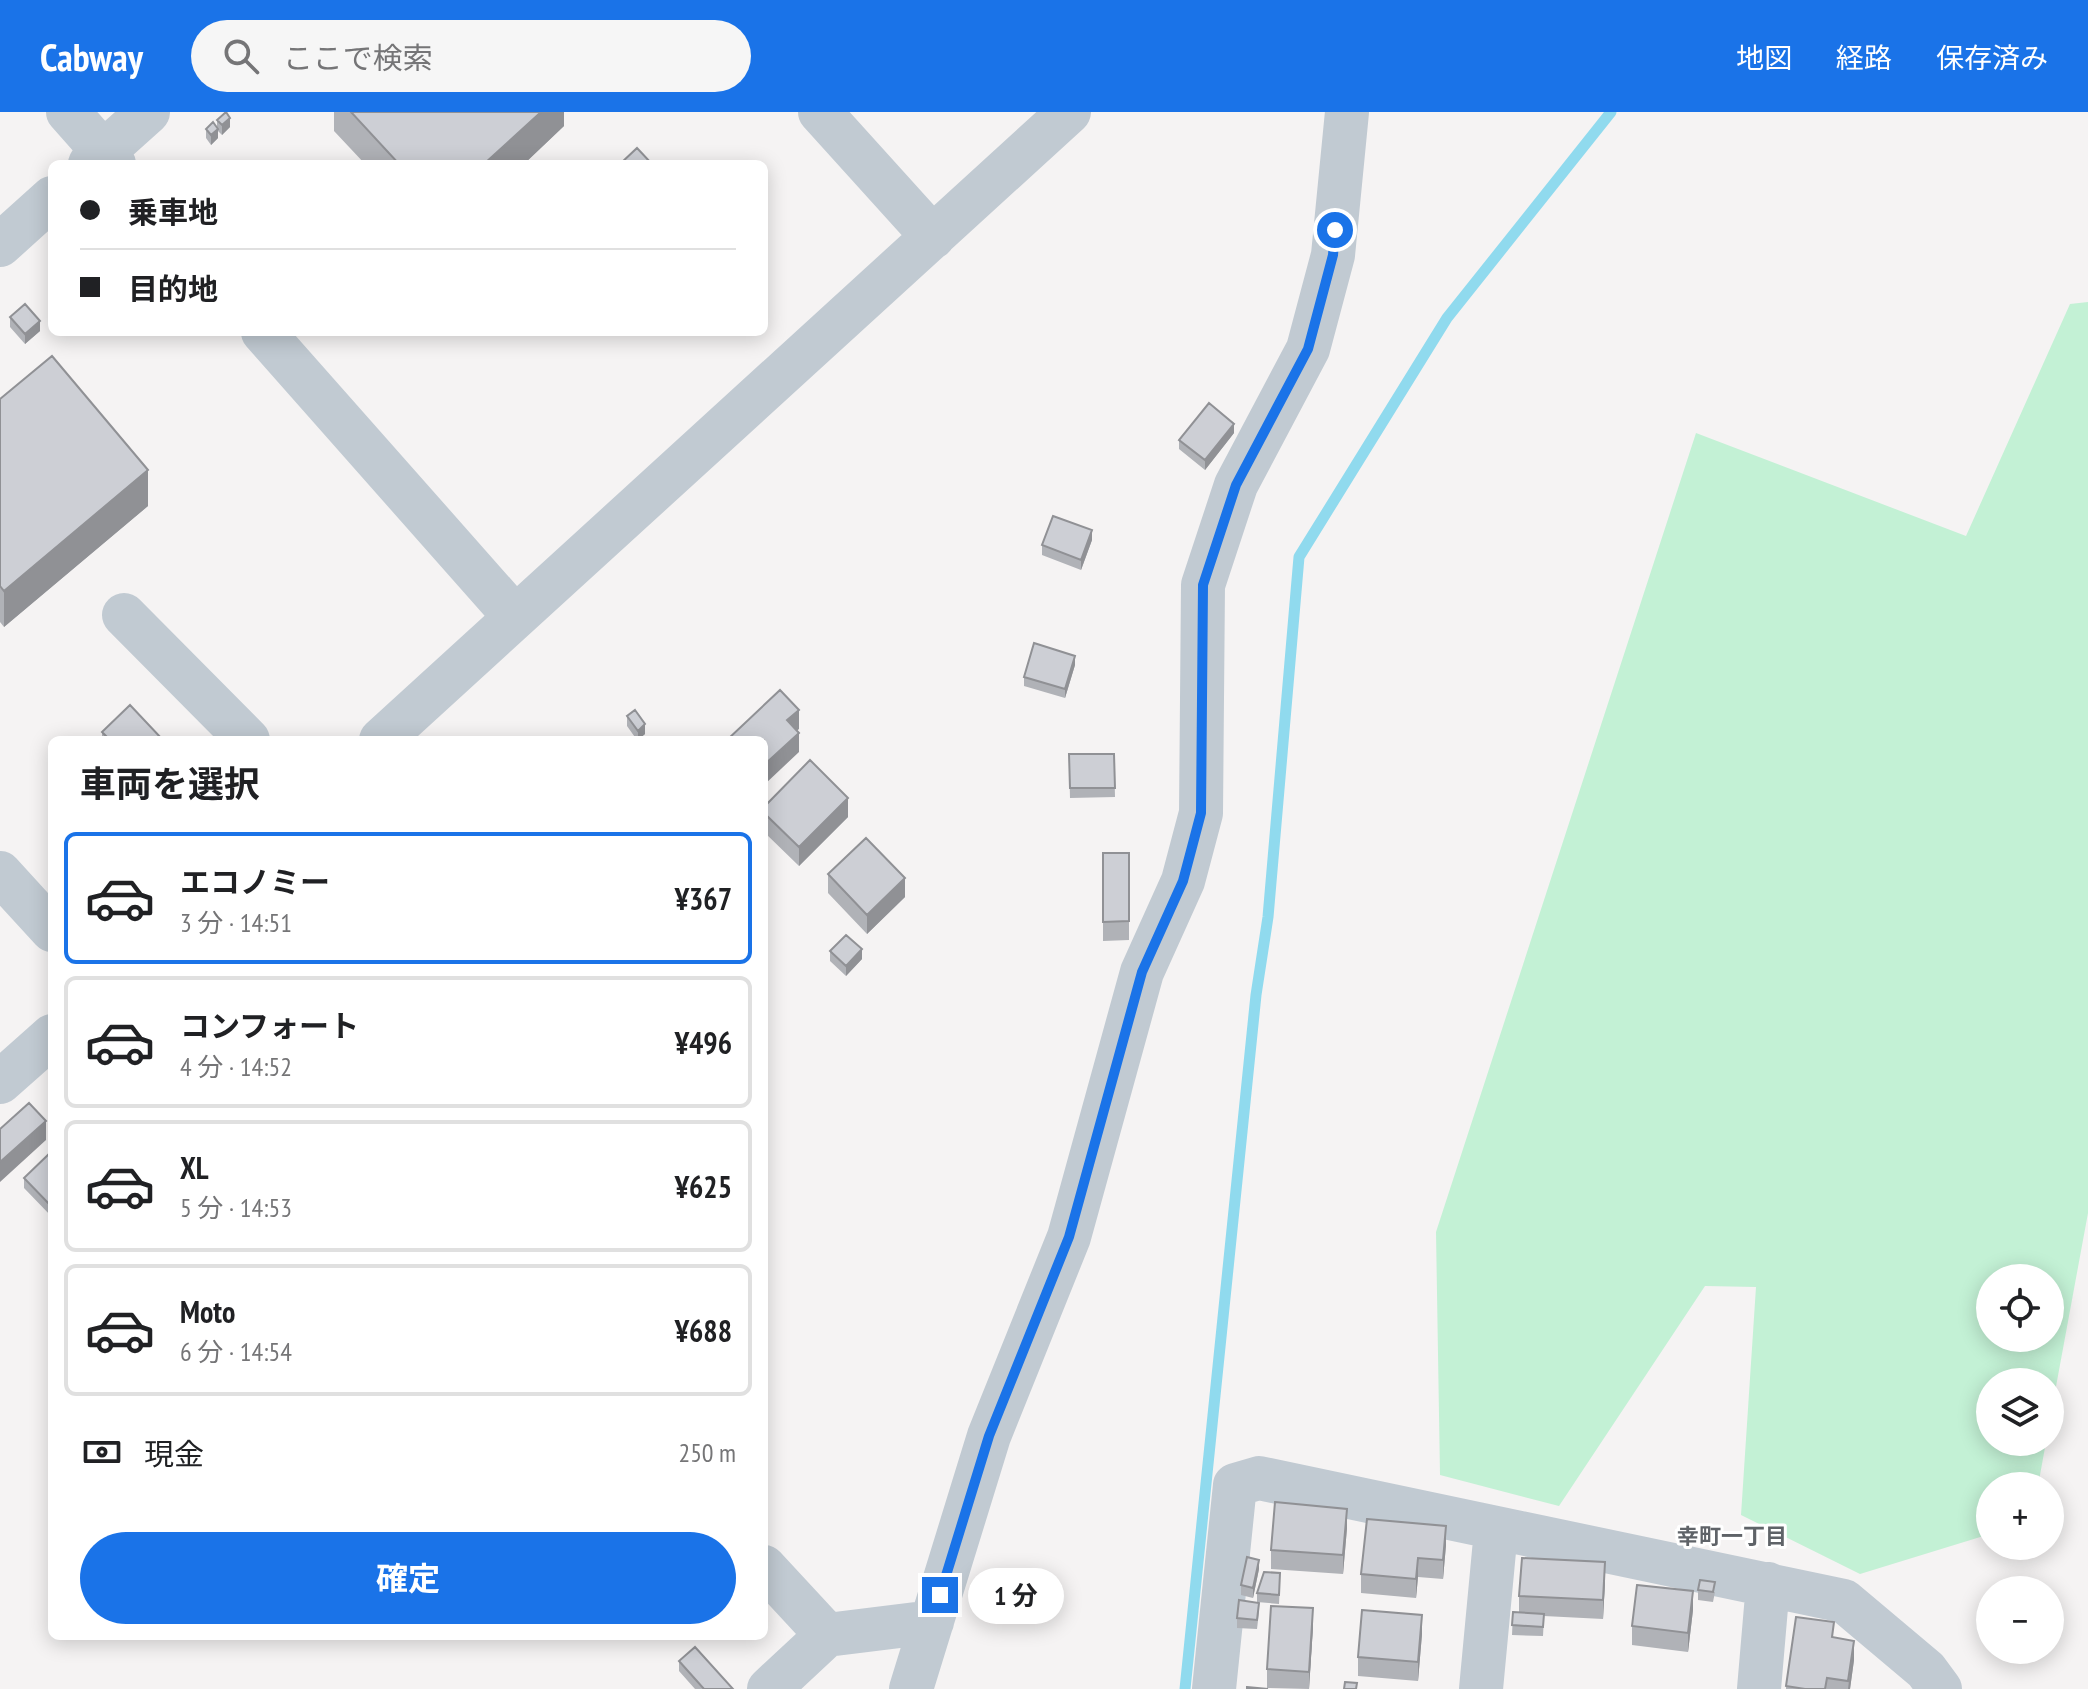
<!DOCTYPE html>
<html lang="ja">
<meta charset="utf-8">
<style>
:root{--surface:#fff;--page:#f6f6f6;--text:#202124;--muted:#757577;--line:#e0e0e0;--accent:#1a73e8}
body{margin:0;font-family:"PT Sans Narrow","Noto Sans JP",sans-serif;background:var(--page);color:var(--text);height:100vh;display:flex;flex-direction:column;font-size:30px;white-space:nowrap}
*{box-sizing:border-box;margin:0}
p{font-size:26px;color:var(--muted)}
.icon{flex:none;width:44px;height:44px;fill:none;stroke:currentColor;stroke-width:2;stroke-linecap:round;stroke-linejoin:round}
.map{position:relative;flex:1;overflow:hidden}
.panel{position:absolute;left:48px;top:624px;width:720px;height:904px;display:flex;flex-direction:column;background:var(--surface);border-radius:12px;box-shadow:0 4px 20px #0003}
.panel>*{flex:none}
.guide{position:absolute;left:48px;top:48px;width:720px;height:176px;border-radius:12px;box-shadow:0 4px 20px #0003;display:grid;align-content:center;height:176px;padding:0 32px;background:var(--surface)}
.controls{position:absolute;left:1976px;top:1152px;display:grid;gap:16px}
.controls a{display:grid;place-items:center;width:88px;height:88px;border-radius:50%;background:var(--surface);box-shadow:0 4px 20px #0003;font-size:40px}
.end{position:absolute;width:36px;height:36px;margin:-18px;border:10px solid #1a73e8;background:#fff;box-shadow:0 0 0 4px #fff}
.from{border-radius:50%}
.bubble{position:absolute;height:56px;border-radius:28px;background:var(--surface);box-shadow:0 4px 20px #0003;font-size:26px;font-weight:700;line-height:56px;text-align:center}
.guide b{display:flex;align-items:center;gap:28px;height:76px;font-size:30px}
.guide b+b{border-top:2px solid var(--line)}
.guide i{width:20px;height:20px;background:var(--text)}
ul{padding:0;list-style:none}
li{display:flex;align-items:center;gap:24px;height:132px;margin:0 16px 12px;padding:0 16px;border:4px solid var(--line);border-radius:12px}
li div{flex:1}
li b{display:block;font-size:30px}
li em{font-style:normal;font-weight:700}
li.current{border-color:var(--accent)}
li>.icon{width:72px;height:72px;stroke-width:1.5}
h2{padding:0 32px;font-size:36px;line-height:96px}
.pay{display:flex;align-items:center;gap:20px;height:88px;padding:0 32px;font-size:30px}
.pay p{margin-inline-start:auto}
.primary-button{display:flex;gap:16px;margin-top:auto;padding:16px 32px}
.primary-button a{flex:1;height:92px;border-radius:48px;background:var(--accent);color:#fff;font-size:32px;font-weight:700;line-height:92px;text-align:center}
header{display:flex;align-items:center;gap:48px;box-sizing:border-box;height:112px;padding:0 40px;background:var(--accent);color:#fff}
header strong{font-size:38px}
nav{display:flex;gap:44px;margin-inline-start:auto;font-size:28px}
.search{width:560px;height:72px;background:var(--page);display:flex;align-items:center;gap:20px;box-sizing:border-box;padding:0 28px;border-radius:44px;color:var(--muted);font-size:30px}
.map>svg:first-child{display:block}
.green{fill:#c3f1d5;fill-rule:evenodd}
.lines{fill:none;stroke-linecap:round;stroke-linejoin:round}
.stream{stroke:#90daee;stroke-width:11}
.minor{stroke:#c1cad2;stroke-width:44}
.wall{fill:#b0b2b7}
.shaded-wall{fill:#909195}
.building{fill:#cdcfd5;stroke:#909195;stroke-width:2}
.route{stroke:#1a73e8;stroke-width:10}
.labels{text-anchor:middle;dominant-baseline:central;stroke-width:6;stroke-linejoin:round;paint-order:stroke}
.neighbourhood-label{font-size:22px;font-weight:bold;fill:#5f6368;stroke:#fff}
</style>
<header>
<strong>Cabway</strong>
<div class="search"><svg class="icon" aria-label="search" viewBox="0 0 24 24"><circle cx="10" cy="10" r="6"/><path d="M15 15l6 6"/></svg>ここで検索</div>
<nav><a>地図</a><a>経路</a><a>保存済み</a></nav>
</header>
<div class="map">
<svg width="2088" height="1577" viewBox="0 0 2088 1577">
<rect width="100%" height="100%" fill="#f5f3f3"/>
<path class="green" d="M2088,190V1101L2050,1307V1270H1990V1330H2046L2038,1374H1990V1422L1860,1462L1741,1403L1756,1175L1705,1174L1559,1394L1440,1363L1436,1120L1696,321L1966,424L2070,192ZM1990,1166H2050V1226H1990Z"/>
<g class="lines">
<path class="stream" d="M1185,1577L1256,883L1268,805L1299,445L1447,206L1611,0"/>
<path class="minor" d="M68,0L114,52
M820,0L933,125
M90,52L148,0
M0,133L52,86
M263,220L515,505
M124,503L248,628
M381,628L1069,0
M0,761L52,818
M0,970L52,924
M764,1455L827,1523L769,1577
M827,1523L932,1510
M911,1577L989,1324L1069,1125L1142,860L1183,769L1201,701L1203,473L1236,373L1308,237L1333,143L1347,0
M1214,1577L1235,1373L1259,1366L1844,1489L1926,1558L1940,1577
M1481,1577L1496,1418
M1759,1577L1768,1472"/>
</g>
<path class="wall" d="M334,0H564V14L524,52H365L334,19Z
M217,8L230,15L222,23L218,19V26L211,33L206,26V17L217,15Z
M10,205L40,219L25,232L10,215Z
M0,287L148,394L4,515L0,510Z
M1234,321L1205,358L1179,337V328Z
M1092,428L1081,458L1042,443V433Z
M1075,553L1065,586L1024,574V565Z
M627,604L645,622L637,628L627,614Z
M102,620L163,628H102Z
M1069,642H1114L1115,685L1070,686Z
M764,695L848,705L799,754L764,720Z
M1103,741H1129V828L1103,829Z
M828,762L905,785L867,822L828,781Z
M830,839L862,847L846,864L830,849Z
M52,1041V1105L24,1076V1066Z
M1347,1416L1343,1462L1271,1457V1438Z
M1446,1433L1443,1467L1418,1465L1416,1486L1361,1481V1462Z
M1259,1457L1253,1486L1241,1483V1473Z
M1605,1469L1603,1507L1544,1504L1543,1524L1512,1523L1513,1500H1519V1484Z
M1280,1471L1279,1492L1257,1490V1481Z
M1698,1478L1715,1480L1713,1490L1698,1488Z
M1693,1498L1688,1540L1632,1533V1514Z
M1259,1500L1257,1517L1237,1516V1506Z
M1313,1515L1309,1577L1267,1576V1557Z
M1422,1522L1418,1569L1358,1564V1545Z
M1834,1526L1854,1548L1850,1577H1786V1574Z
M679,1549L733,1577H695L679,1559Z"/>
<path class="shaded-wall" d="M541,0H564V14L524,52H484Z
M230,6V15L222,23V13Z
M218,17V26L211,33V23Z
M40,209V219L25,232V222Z
M1234,312V321L1205,358V348Z
M148,358V394L4,515V479Z
M1092,418V428L1081,458V448Z
M1075,544V553L1065,586V577Z
M799,598V617L787,627V608Z
M645,612V622L638,628V619Z
M799,621V640L764,673V653Z
M848,686V705L799,754V735Z
M905,766V785L867,822V803Z
M862,837V847L846,864V854Z
M46,1009V1028L0,1070V1050Z
M1347,1397V1416L1343,1462V1443Z
M1446,1414V1433L1443,1467V1448Z
M1418,1446V1465L1416,1486V1467Z
M1259,1448V1457L1253,1486V1476Z
M1605,1450V1469L1603,1507V1488Z
M1693,1479V1498L1688,1540V1521Z
M1313,1496V1515L1309,1577V1560Z
M1422,1503V1522L1418,1569V1550Z
M1854,1529V1548L1850,1577H1848Z"/>
<path class="building" d="M226,0L230,6L222,13L217,8Z
M351,0H541L484,52H399Z
M213,10L218,17L211,23L206,17Z
M637,36L652,52H620Z
M25,192L40,209L25,222L10,205Z
M52,244L148,358L4,479L0,474V287Z
M1209,291L1234,312L1205,348L1179,328Z
M1053,404L1092,418L1081,448L1042,433Z
M1034,531L1075,544L1065,577L1024,565Z
M780,578L799,598L787,608L799,621L764,653V628H727Z
M130,593L163,628H110L102,620Z
M635,598L645,612L638,619L627,604Z
M1069,642H1114L1115,676H1070Z
M810,648L848,686L799,735L764,701V695Z
M866,726L905,766L867,803L828,762Z
M1103,741H1129V809L1103,810Z
M846,823L862,837L846,854L830,839Z
M29,991L46,1009L0,1050V1017Z
M51,1040L52,1041V1095L24,1066Z
M1275,1390L1347,1397L1343,1443L1271,1438Z
M1367,1407L1446,1414L1443,1448L1418,1446L1416,1467L1361,1462Z
M1247,1445L1259,1448L1253,1476L1241,1473Z
M1522,1446L1605,1450L1603,1488L1519,1484Z
M1264,1460L1280,1461L1279,1483L1257,1481Z
M1700,1468L1715,1470L1713,1480L1698,1478Z
M1637,1473L1693,1479L1688,1521L1632,1514Z
M1239,1488L1259,1491L1257,1508L1237,1506Z
M1271,1494L1313,1496L1309,1560L1267,1557Z
M1362,1498L1422,1503L1418,1550L1358,1545Z
M1513,1500L1544,1502L1543,1515L1512,1513Z
M1796,1505L1834,1510L1832,1525L1854,1529L1848,1569L1827,1566L1825,1577H1805L1786,1574Z
M695,1535L733,1577H704L679,1549Z
M1345,1570L1357,1571L1356,1577H1344Z
M1247,1575L1268,1577H1247Z"/>
<g class="lines">
<path class="route" d="M940,1483L989,1324L1069,1125L1142,860L1183,769L1201,701L1203,473L1236,373L1308,237L1333,143L1335,118"/>
</g>
<g class="labels">
<g class="neighbourhood-label">
<text x="1732" y="1424">幸町一丁目</text>
</g>
</g>
</svg>
<div class="controls">
<a><svg class="icon" aria-label="locate" viewBox="0 0 24 24"><circle cx="12" cy="12" r="6"/><path d="M12 2v4M12 18v4M2 12h4M18 12h4"/></svg></a>
<a><svg class="icon" aria-label="layers" viewBox="0 0 24 24"><path d="M12 4l9 5-9 5-9-5zM3 14l9 5 9-5"/></svg></a>
<a>+</a>
<a>−</a>
</div>
<i class="end from" style="left:1335px;top:118px"></i>
<i class="end" style="left:940px;top:1483px"></i>
<div class="bubble" style="left:968px;top:1456px;width:96px">1 分</div>
<div class="guide">
<b><i class="from"></i>乗車地</b>
<b><i></i>目的地</b>
</div>
<section class="panel">
<h2>車両を選択</h2>
<ul>
<li class="current"><svg class="icon" aria-label="car" viewBox="0 0 24 24"><path d="M5 17H2v-5l4-1 3-4h7l3 4 3 1v5h-3M9 17h6M6 11h13"/><circle cx="7" cy="17" r="2"/><circle cx="17" cy="17" r="2"/></svg><div><b>エコノミー</b><p>3 分 · 14:51</p></div><em>¥367</em></li>
<li><svg class="icon" aria-label="car" viewBox="0 0 24 24"><path d="M5 17H2v-5l4-1 3-4h7l3 4 3 1v5h-3M9 17h6M6 11h13"/><circle cx="7" cy="17" r="2"/><circle cx="17" cy="17" r="2"/></svg><div><b>コンフォート</b><p>4 分 · 14:52</p></div><em>¥496</em></li>
<li><svg class="icon" aria-label="car" viewBox="0 0 24 24"><path d="M5 17H2v-5l4-1 3-4h7l3 4 3 1v5h-3M9 17h6M6 11h13"/><circle cx="7" cy="17" r="2"/><circle cx="17" cy="17" r="2"/></svg><div><b>XL</b><p>5 分 · 14:53</p></div><em>¥625</em></li>
<li><svg class="icon" aria-label="car" viewBox="0 0 24 24"><path d="M5 17H2v-5l4-1 3-4h7l3 4 3 1v5h-3M9 17h6M6 11h13"/><circle cx="7" cy="17" r="2"/><circle cx="17" cy="17" r="2"/></svg><div><b>Moto</b><p>6 分 · 14:54</p></div><em>¥688</em></li>
</ul>
<div class="pay"><svg class="icon" aria-label="cash" viewBox="0 0 24 24"><path d="M3 7h18v10H3z"/><circle cx="12" cy="12" r="2"/></svg>現金<p>250 m</p></div>
<div class="primary-button"><a>確定</a></div>
</section>
</div>
